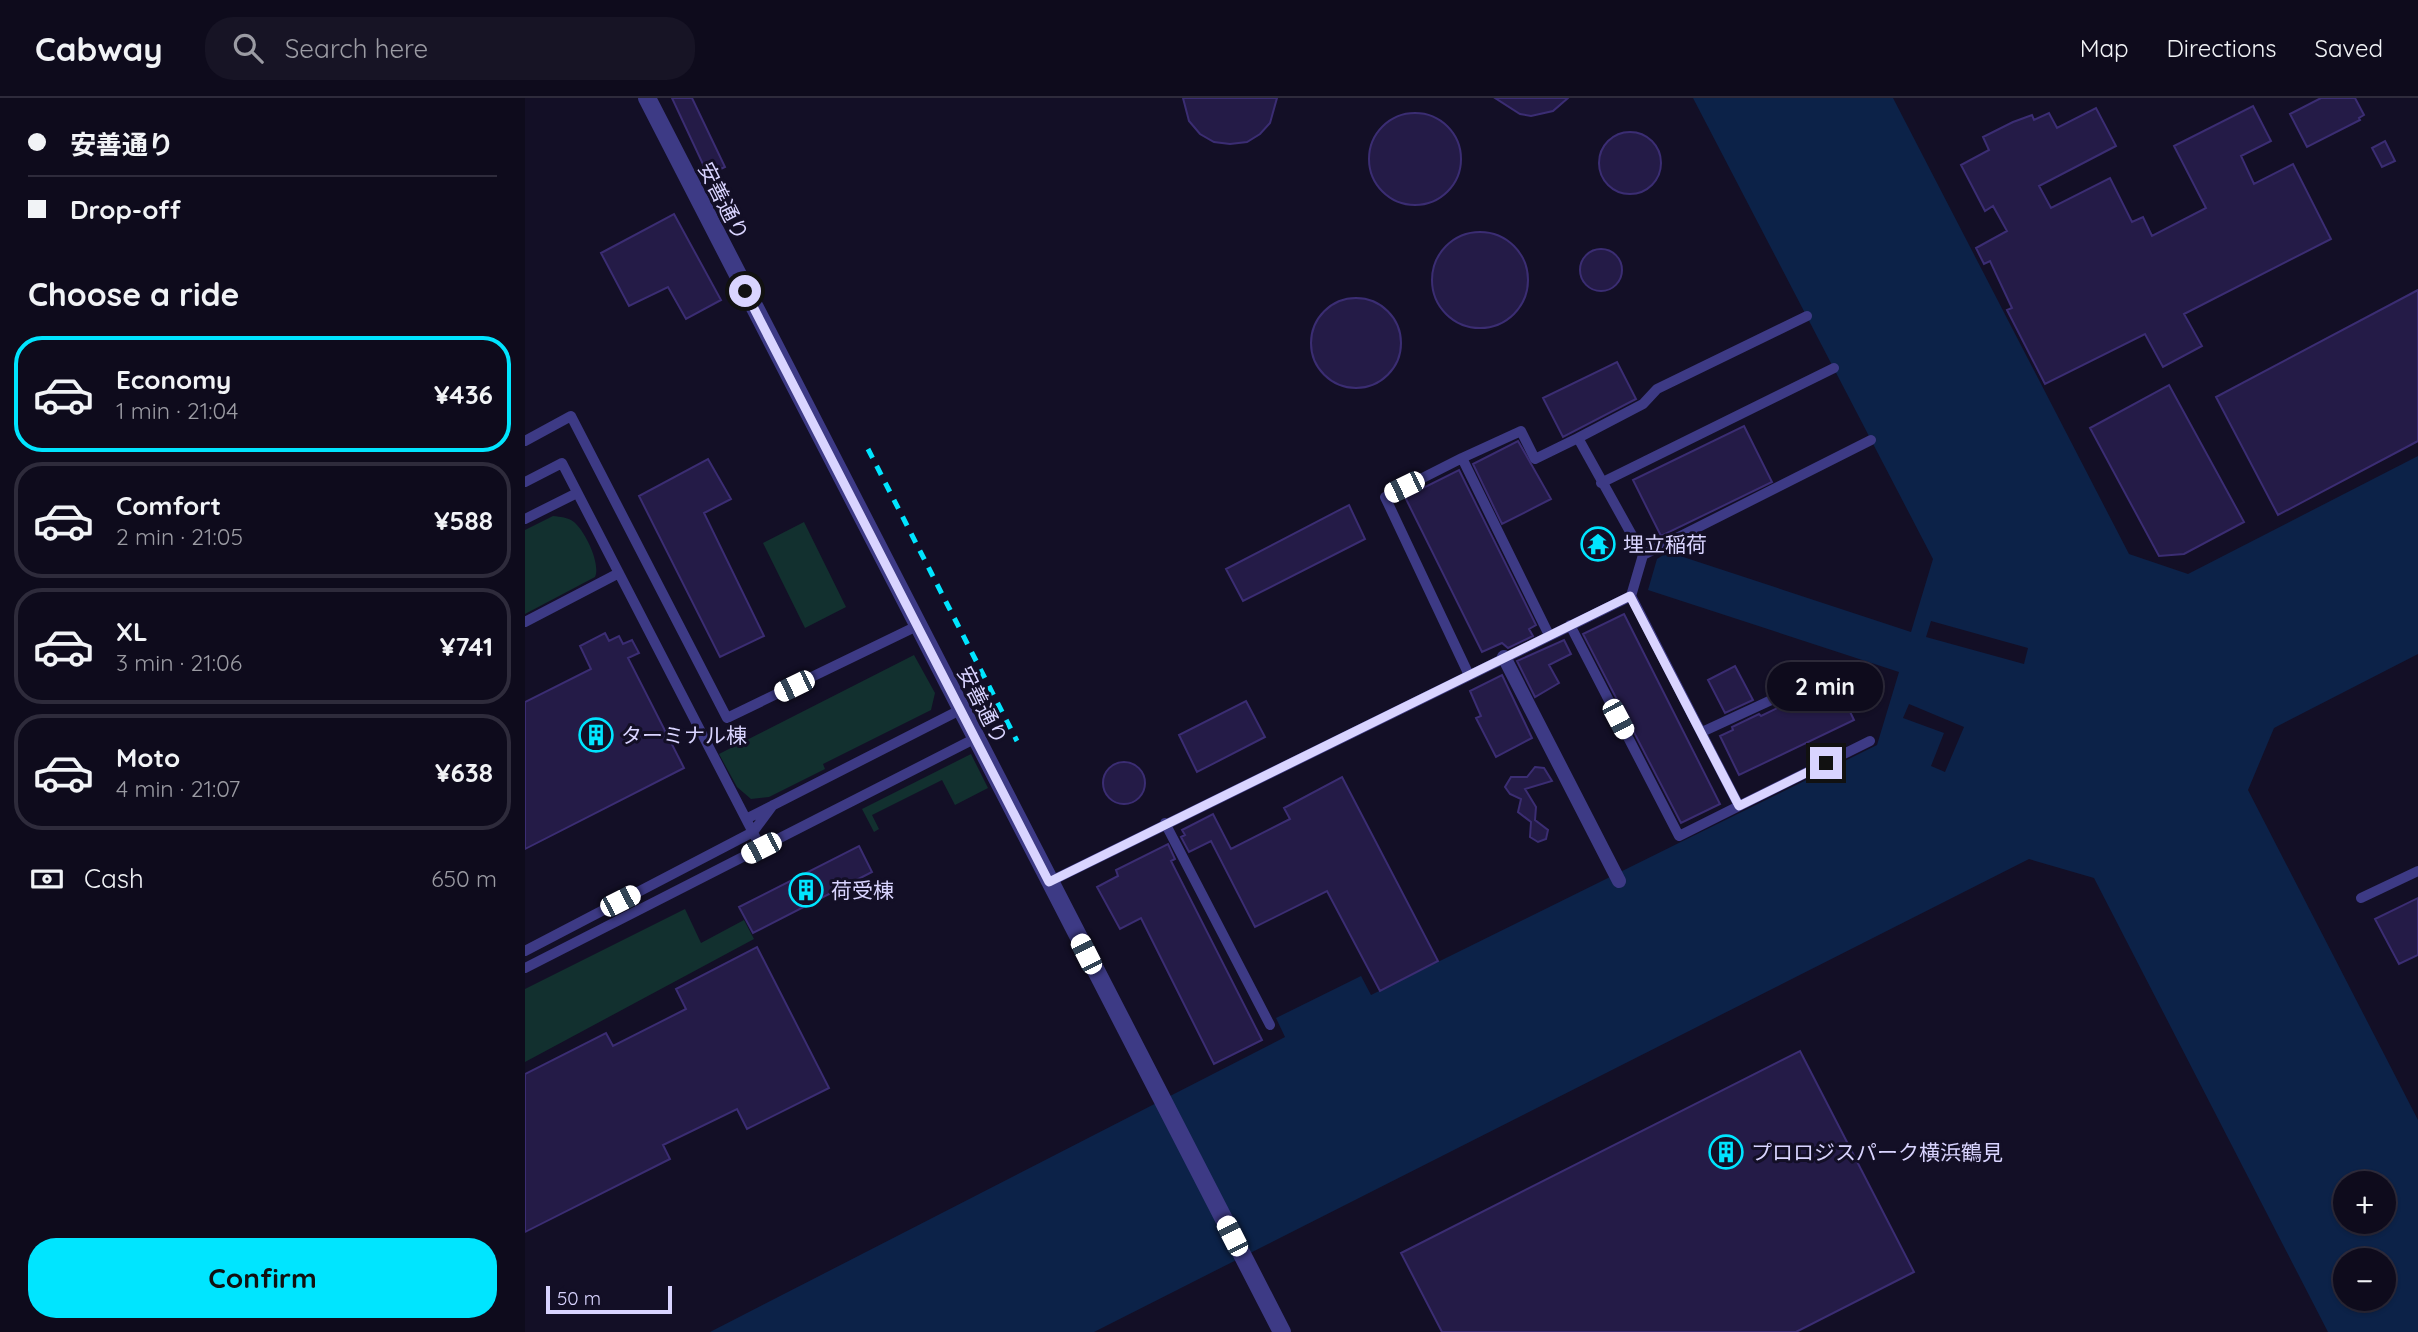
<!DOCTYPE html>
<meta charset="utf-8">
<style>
:root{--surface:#0e0b1c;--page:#171425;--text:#f1f3f6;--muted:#9b9ba3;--line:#2e2b3b;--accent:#00e5ff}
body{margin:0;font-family:Quicksand,"Noto Sans JP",sans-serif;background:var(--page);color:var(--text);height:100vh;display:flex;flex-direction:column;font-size:26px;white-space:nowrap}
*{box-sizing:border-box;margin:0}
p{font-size:23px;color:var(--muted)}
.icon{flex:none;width:38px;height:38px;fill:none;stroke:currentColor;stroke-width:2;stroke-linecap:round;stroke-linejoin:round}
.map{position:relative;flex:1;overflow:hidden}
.panel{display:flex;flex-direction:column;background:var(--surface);width:525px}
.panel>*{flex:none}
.hud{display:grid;align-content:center;height:154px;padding:0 28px;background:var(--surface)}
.buttons{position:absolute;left:1808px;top:1073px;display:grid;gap:14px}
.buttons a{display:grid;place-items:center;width:63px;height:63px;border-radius:50%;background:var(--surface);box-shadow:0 2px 5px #0004,0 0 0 2px var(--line);font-size:35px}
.scale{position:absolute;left:21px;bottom:18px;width:126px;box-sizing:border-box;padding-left:7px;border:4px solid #d9d4ff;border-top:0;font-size:19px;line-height:24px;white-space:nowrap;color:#d9d4ff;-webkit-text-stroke:5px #130f26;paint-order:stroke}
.end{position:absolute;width:32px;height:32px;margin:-16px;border:9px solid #d9d4ff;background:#111;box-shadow:0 0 0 4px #111}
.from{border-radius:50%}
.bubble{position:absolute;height:49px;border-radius:24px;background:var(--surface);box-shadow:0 2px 5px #0004,0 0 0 2px var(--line);font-size:23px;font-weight:700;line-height:49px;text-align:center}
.car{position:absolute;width:21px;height:42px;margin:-21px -10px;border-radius:9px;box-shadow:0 0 5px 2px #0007;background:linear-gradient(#fff 24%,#345 0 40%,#fff 0 76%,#345 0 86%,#fff 0)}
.hud b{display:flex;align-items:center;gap:24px;height:66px;font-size:26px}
.hud b+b{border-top:2px solid var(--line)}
.hud i{width:18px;height:18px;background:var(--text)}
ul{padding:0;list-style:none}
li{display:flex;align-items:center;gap:21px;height:116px;margin:0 14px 10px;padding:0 14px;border:4px solid var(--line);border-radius:28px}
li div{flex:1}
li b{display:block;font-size:26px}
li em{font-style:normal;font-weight:700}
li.on{border-color:var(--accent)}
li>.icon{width:63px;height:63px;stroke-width:1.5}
h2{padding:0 28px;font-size:32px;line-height:84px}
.pay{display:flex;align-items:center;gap:18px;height:77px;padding:0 28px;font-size:26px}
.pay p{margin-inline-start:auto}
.primary-button{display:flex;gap:14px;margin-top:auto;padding:14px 28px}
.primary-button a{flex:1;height:80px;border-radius:28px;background:var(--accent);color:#111;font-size:28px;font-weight:700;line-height:80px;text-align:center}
header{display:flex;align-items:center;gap:42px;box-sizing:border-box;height:98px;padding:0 35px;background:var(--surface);border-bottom:2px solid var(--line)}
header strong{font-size:33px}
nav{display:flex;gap:38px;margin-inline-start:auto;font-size:24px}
.search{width:490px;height:63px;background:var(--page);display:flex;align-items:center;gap:18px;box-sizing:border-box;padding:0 24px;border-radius:28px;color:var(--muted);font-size:26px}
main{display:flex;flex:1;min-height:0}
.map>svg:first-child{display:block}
.green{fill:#12302f}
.water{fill:#0c2248;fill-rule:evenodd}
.pier{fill:#130f26}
.building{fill:#241b47;stroke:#3b2d73;stroke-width:2}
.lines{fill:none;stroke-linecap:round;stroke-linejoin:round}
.service{stroke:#3d3a85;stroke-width:10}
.pedestrian{stroke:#3d3a85;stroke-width:14}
.tertiary{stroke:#3d3a85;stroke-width:18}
.rail{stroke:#00e5ff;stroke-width:5;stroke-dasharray:10 9;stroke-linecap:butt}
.route{stroke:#d9d4ff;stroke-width:9}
.labels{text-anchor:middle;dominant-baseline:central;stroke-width:6;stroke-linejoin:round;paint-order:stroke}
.street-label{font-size:21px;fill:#d9d4ff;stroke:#130f26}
.poi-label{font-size:21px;fill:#d9d4ff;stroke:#130f26;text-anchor:start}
</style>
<header>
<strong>Cabway</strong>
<div class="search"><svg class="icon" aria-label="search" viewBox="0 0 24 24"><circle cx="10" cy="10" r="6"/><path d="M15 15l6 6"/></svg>Search here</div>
<nav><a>Map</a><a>Directions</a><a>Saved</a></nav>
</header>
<main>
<section class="panel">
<div class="hud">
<b><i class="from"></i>安善通り</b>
<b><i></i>Drop-off</b>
</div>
<h2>Choose a ride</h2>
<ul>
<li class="on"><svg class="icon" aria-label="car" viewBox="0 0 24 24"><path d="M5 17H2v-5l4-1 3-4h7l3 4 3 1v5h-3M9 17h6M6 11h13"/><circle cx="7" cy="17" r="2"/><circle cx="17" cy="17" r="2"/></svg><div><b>Economy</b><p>1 min · 21:04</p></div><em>¥436</em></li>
<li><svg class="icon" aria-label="car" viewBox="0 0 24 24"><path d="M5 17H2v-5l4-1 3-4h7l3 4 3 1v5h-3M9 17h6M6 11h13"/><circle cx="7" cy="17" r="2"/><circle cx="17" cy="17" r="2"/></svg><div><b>Comfort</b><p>2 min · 21:05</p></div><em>¥588</em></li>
<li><svg class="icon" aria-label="car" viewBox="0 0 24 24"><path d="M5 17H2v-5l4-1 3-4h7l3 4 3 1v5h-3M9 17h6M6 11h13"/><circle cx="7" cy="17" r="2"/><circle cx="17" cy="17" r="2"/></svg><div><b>XL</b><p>3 min · 21:06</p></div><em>¥741</em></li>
<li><svg class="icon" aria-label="car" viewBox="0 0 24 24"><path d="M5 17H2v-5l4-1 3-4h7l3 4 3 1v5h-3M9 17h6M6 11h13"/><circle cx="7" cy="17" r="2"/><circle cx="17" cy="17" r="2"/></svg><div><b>Moto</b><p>4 min · 21:07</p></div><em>¥638</em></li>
</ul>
<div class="pay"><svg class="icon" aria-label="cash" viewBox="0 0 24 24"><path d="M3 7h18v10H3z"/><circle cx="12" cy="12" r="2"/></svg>Cash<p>650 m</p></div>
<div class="primary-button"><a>Confirm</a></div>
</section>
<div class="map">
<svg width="1893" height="1234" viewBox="0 0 1893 1234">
<rect width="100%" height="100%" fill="#130f26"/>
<path class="green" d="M28,418C36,419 42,419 49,424C60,433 76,466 70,479L0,516V432Z
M279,424L321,509L280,530L238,445Z
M389,557L410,595L406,612L298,666L300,671L244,699L226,701L212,689L194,656Z
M446,656L463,690L430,707L417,682L347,717L354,731L349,734L337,711Z
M160,811L176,845L219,822L229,841L0,964V891Z"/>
<path class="water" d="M1168,0H1368L1604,456L1663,476L1893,358V556L1749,630L1723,692L1893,1022V1234H1803L1569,780L1504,761L569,1234H185L760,939L751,920L836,878L846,897L1352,647L1374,574L1123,492L1132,461L1143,454L1386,534L1408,461ZM1820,1085H1858V1124H1820ZM1820,1162H1858V1200H1820Z"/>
<path class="pier" d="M1406,523L1503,550L1499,566L1401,539Z
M1384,606L1439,629L1420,674L1406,668L1419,635L1378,620Z"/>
<path class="building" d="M147,0H167L200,69L183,77Z
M658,0H752L745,25L735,36L722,44L705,46L689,44L675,36L664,23Z
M970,0H1043L1028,13L1006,18L995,16Z
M1796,0H1830L1839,17L1834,20L1835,22L1782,49L1765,16Z
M1728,8L1746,43L1716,58L1729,86L1768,66L1806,141L1659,216L1677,248L1638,269L1620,236L1520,286L1482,212L1487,210L1465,163L1459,166L1451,150L1482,133L1468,108L1460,113L1436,67L1464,52L1458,39L1488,24L1507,17L1509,22L1524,15L1532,30L1571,10L1591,48L1514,88L1526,110L1585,80L1607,124L1618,119L1627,138L1681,110L1649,48Z
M844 61a46 46 0 1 1 92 0a46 46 0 1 1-92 0Z
M1074 65a31 31 0 1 1 62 0a31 31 0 1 1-62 0Z
M1860,43L1870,63L1857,69L1847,50Z
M149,116L196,202L161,221L143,189L104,208L76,155Z
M907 182a48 48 0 1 1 96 0a48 48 0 1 1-96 0Z
M1055 172a21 21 0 1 1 42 0a21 21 0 1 1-42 0Z
M1893,192V343L1753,417L1691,299Z
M786 245a45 45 0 1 1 90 0a45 45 0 1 1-90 0Z
M1092,264L1111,301L1038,339L1018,300Z
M1644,287L1719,424L1659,456L1634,458L1565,330Z
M1219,328L1247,384L1136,438L1108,382Z
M993,343L1026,401L977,426L948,366Z
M183,361L206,401L179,415L239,538L195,559L114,398Z
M934,372L1011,527L1004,531L1008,538L983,550L977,545L957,554L880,399Z
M824,407L840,441L718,503L701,471Z
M1099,516L1195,706L1156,725L1058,536Z
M80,535L84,543L94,538L98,546L107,542L114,555L103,560L159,670L0,751V604L66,571L55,548Z
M1039,542L1046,556L1024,567L1034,585L1010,599L992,563Z
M1210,568L1228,602L1200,615L1183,582Z
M977,577L1007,640L971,659L951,620L956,618L945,593Z
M1310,582L1329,622L1214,677L1195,638L1208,632L1207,629L1234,616L1236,618Z
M721,603L740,639L672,674L654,637Z
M578 685a21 21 0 1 1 42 0a21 21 0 1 1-42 0Z
M1010,669L1019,670L1027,683L1000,691L1011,709L1010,722L1023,732L1021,741L1013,744L1005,739L1006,724L993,714L996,701L985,696L980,689L986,679H1002Z
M817,679L913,863L855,893L802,793L730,829L686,743L664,754L656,739L660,737L657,732L688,716L706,751L765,721L759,710Z
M643,746L650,761L646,763L737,942L689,966L616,820L595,831L572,789L593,778L591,772Z
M334,748L347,774L228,835L214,809Z
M1893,800V857L1874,866L1850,821Z
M232,849L304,990L222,1031L212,1011L138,1047L145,1061L0,1134V976L81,935L88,948L161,911L151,891Z
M1275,953L1389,1174L1271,1234H917L876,1155Z"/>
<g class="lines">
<path class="service" d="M1282,218L1132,291L1118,306L1053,340L1118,457L1106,498L1214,708L1345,643
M0,343L46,318L202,620L392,528
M937,360L996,333L1010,361L1053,340
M0,384L37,365L236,750
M1076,385L1309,270
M0,421L52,395
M1118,457L1346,342
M0,524L94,475
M1045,527L1154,738L1214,708
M944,577L860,399L937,360L1024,537
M1177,634L1316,570
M221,721L435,612
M640,725L745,927
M524,784L1106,498
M1836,800L1893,773
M0,853L228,734L248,707
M0,870L449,641"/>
<path class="pedestrian" d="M979,559L1094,783"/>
<path class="tertiary" d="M122,0L757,1234"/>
<path class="rail" d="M343,351L492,643"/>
</g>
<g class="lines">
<path class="route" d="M220,193L524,784L1105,498L1214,708L1301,665"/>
</g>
<defs>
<symbol id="temple-ring" viewBox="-11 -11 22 22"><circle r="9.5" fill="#130f26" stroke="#00e5ff" stroke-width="1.5"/><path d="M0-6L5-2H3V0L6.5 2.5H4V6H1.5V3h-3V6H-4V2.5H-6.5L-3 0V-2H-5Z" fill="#00e5ff"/></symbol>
<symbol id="building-ring" viewBox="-11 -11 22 22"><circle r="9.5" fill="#130f26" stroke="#00e5ff" stroke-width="1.5"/><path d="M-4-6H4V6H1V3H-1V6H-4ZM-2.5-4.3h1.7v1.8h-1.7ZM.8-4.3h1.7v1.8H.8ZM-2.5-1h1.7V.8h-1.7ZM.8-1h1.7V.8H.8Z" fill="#00e5ff"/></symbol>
</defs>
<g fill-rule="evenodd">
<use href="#temple-ring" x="1054" y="427" width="38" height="38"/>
<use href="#building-ring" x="52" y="618" width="38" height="38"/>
<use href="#building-ring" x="262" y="773" width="38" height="38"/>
<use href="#building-ring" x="1182" y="1035" width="38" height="38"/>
</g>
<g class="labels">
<g class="street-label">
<text transform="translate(199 103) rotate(63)">安善通り</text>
<text transform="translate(458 607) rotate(63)">安善通り</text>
</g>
<g class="poi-label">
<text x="1098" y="446">埋立稲荷</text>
<text x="96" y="637">ターミナル棟</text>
<text x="306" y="792">荷受棟</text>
<text x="1226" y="1054">プロロジスパーク横浜鶴見</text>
</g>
</g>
</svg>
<div class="buttons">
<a>+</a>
<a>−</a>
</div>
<div class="scale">50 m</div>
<i class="end from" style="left:220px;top:193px"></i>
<i class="end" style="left:1301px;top:665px"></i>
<div class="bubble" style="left:1242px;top:564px;width:116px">2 min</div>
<i class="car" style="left:879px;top:389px;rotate:244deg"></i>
<i class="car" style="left:269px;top:588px;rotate:244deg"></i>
<i class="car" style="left:1093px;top:621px;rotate:152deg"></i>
<i class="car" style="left:236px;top:750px;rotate:243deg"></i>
<i class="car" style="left:95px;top:803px;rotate:63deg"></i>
<i class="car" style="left:561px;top:856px;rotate:333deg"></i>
<i class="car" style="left:707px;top:1138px;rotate:333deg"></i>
</div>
</main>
